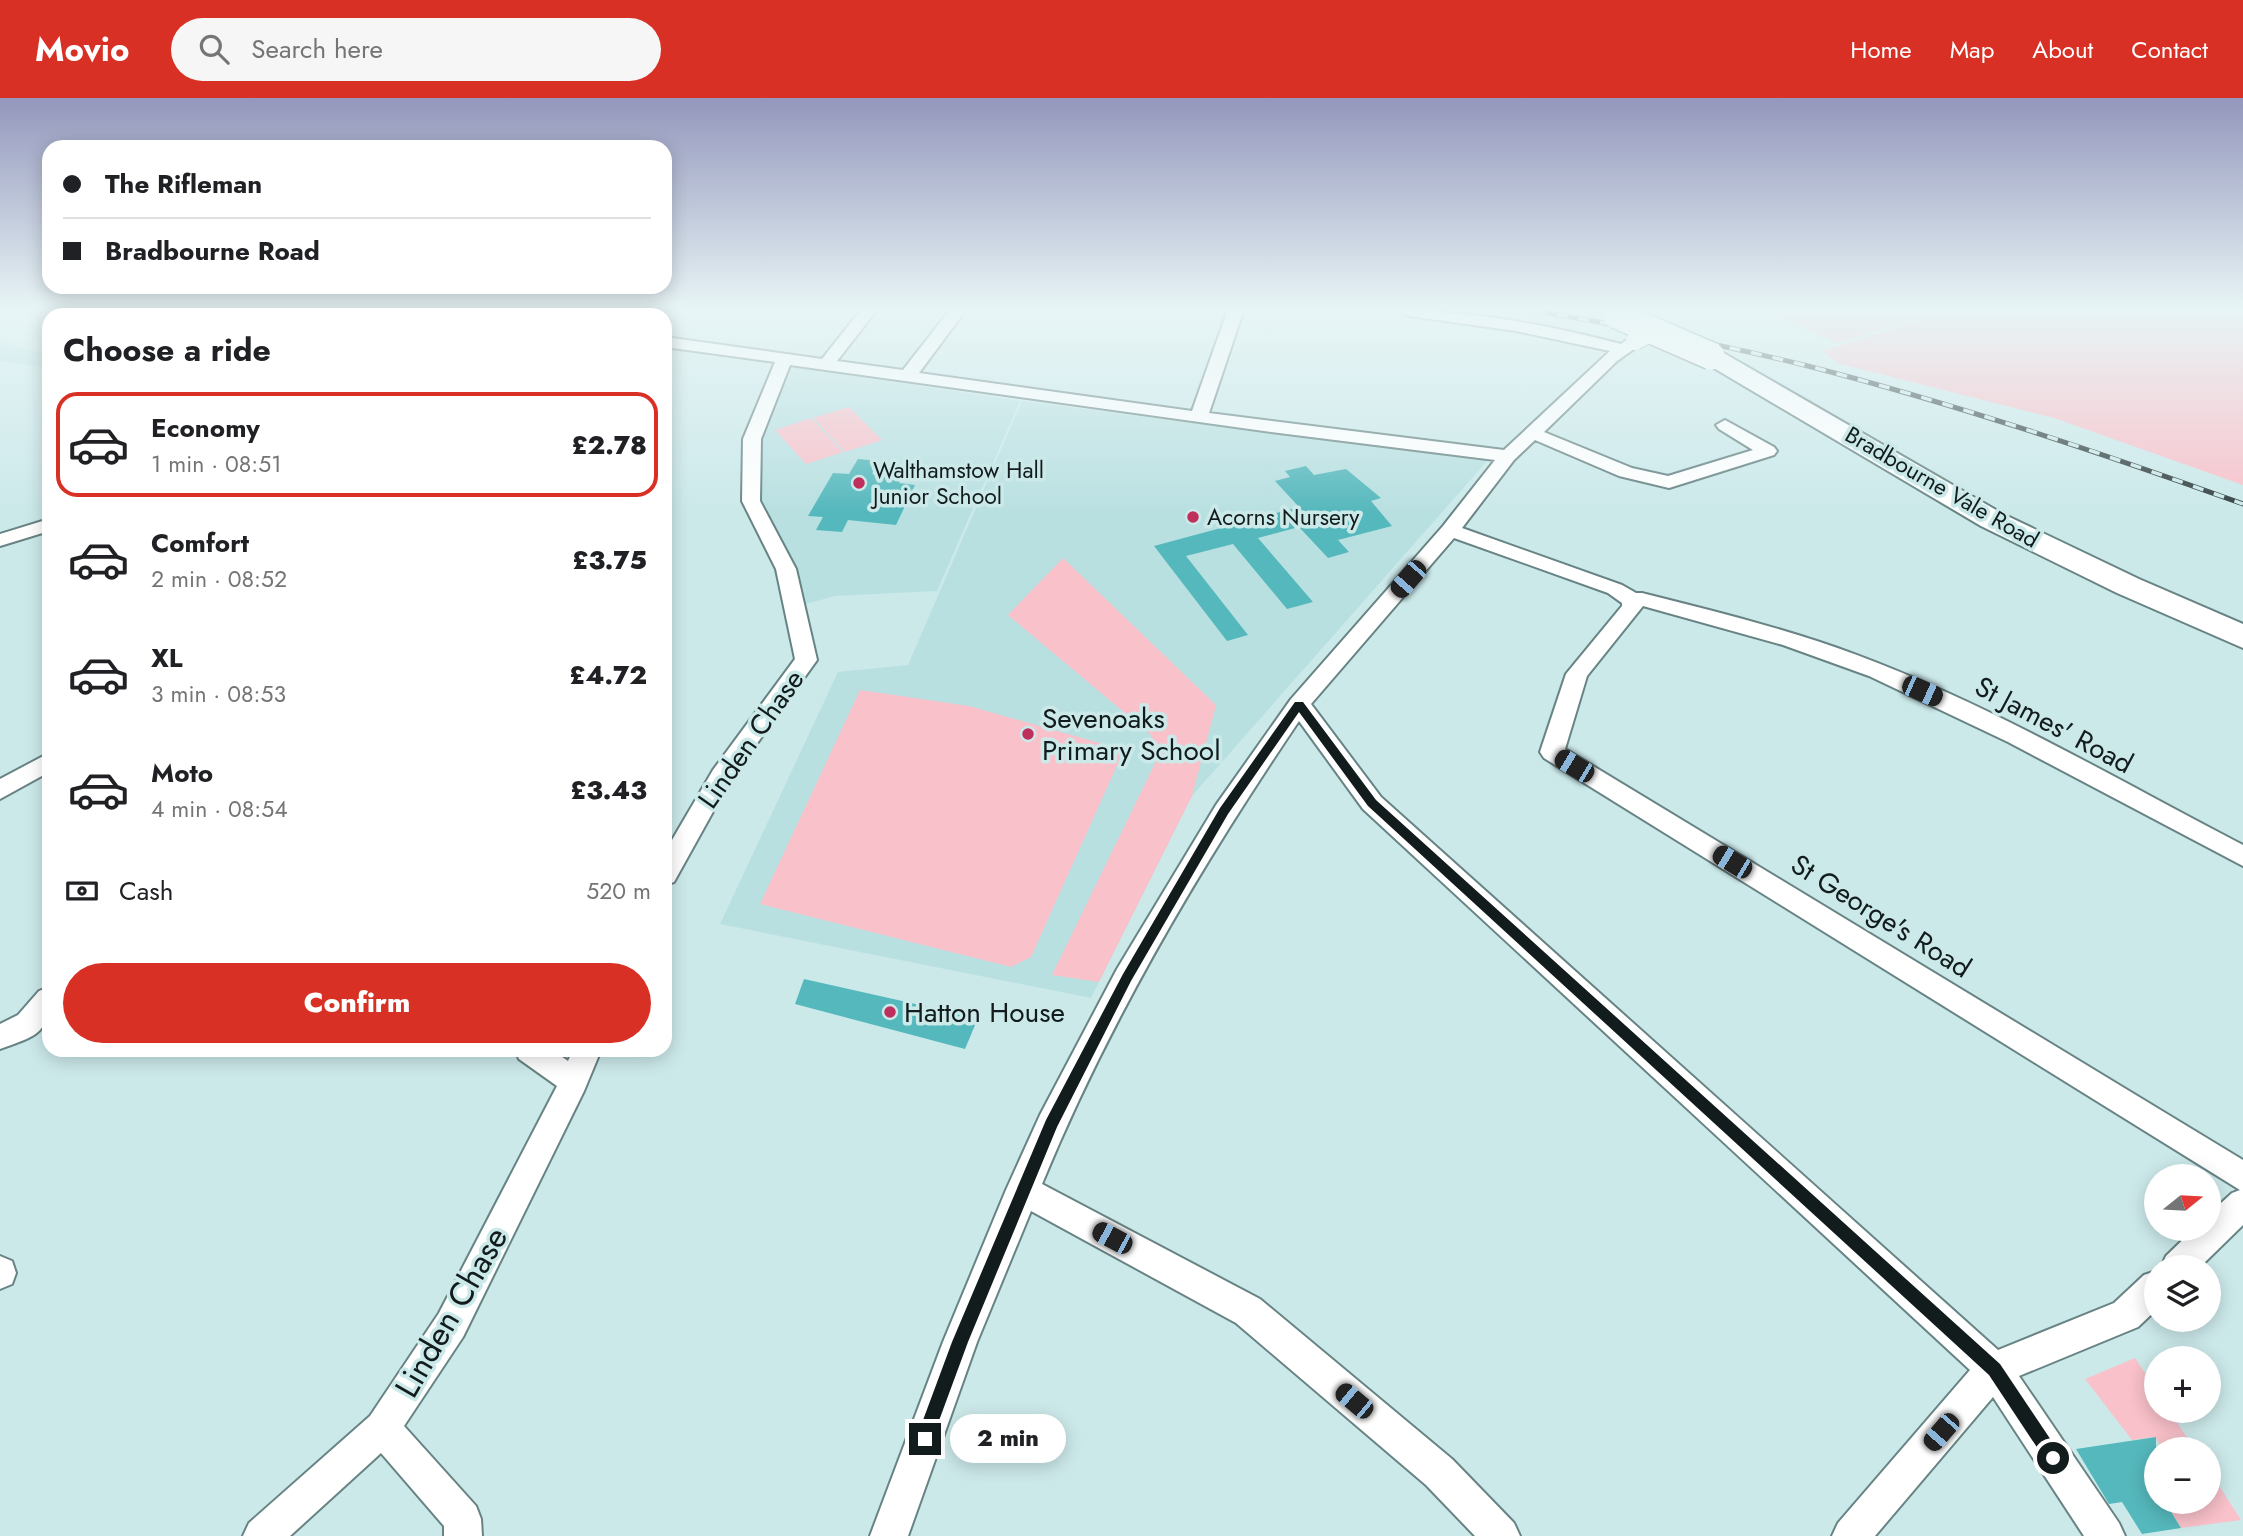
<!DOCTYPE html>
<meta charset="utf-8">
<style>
:root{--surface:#fff;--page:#f6f6f6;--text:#202124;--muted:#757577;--line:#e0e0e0;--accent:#d93025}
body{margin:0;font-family:Jost,sans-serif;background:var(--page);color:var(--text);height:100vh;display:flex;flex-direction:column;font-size:26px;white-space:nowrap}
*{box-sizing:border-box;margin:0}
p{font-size:23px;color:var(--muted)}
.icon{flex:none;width:38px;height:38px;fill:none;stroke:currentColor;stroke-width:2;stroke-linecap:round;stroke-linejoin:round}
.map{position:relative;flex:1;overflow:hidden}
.side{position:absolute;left:42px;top:210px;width:630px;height:749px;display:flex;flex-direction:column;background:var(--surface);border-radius:21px;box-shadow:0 4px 18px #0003}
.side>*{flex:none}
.guide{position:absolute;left:42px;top:42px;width:630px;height:154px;border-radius:21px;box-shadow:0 4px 18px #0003;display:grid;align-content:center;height:154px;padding:0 21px;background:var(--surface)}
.needle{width:46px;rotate:72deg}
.buttons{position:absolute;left:2144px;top:1066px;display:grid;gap:14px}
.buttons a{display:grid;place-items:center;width:77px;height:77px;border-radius:50%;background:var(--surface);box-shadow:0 4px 18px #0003;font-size:35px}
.end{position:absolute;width:32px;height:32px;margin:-16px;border:9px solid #121c1d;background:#fff;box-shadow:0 0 0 4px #fff}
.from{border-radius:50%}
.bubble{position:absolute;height:49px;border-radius:24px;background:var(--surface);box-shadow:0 4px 18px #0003;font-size:23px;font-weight:800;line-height:49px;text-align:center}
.car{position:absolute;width:21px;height:42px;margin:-21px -10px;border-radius:9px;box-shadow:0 0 5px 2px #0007;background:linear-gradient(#222 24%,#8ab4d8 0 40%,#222 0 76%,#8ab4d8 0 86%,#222 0)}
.guide b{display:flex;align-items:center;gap:24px;height:66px;font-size:26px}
.guide b+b{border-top:2px solid var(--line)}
.guide i{width:18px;height:18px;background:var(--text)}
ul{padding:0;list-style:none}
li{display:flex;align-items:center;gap:21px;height:105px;margin:0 14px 10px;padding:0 7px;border:4px solid transparent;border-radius:21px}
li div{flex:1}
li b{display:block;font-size:26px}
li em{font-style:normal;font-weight:800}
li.selected{border-color:var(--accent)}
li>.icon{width:63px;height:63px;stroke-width:1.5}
h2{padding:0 21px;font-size:32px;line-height:84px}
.pay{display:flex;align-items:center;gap:18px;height:77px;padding:0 21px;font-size:26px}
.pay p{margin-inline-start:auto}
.action{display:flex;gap:14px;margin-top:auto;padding:14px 21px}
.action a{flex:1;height:80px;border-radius:42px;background:var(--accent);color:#fff;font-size:28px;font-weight:800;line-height:80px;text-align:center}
header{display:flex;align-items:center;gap:42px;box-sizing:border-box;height:98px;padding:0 35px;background:var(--accent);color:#fff}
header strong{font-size:33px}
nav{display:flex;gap:38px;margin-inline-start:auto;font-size:24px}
.search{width:490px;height:63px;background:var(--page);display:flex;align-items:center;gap:18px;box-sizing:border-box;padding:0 24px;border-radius:38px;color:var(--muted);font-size:26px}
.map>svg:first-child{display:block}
.built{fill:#b9e0e1}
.green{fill:#f9c1ca}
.building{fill:#55b8bc}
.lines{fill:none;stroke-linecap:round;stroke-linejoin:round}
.street-casing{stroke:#688384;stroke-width:4}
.highway-casing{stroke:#688384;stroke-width:4}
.street{fill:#fff;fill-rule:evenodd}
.highway{fill:#fff;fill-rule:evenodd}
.rail-casing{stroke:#334142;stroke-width:5}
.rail{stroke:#cce9ea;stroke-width:3.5;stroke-dasharray:11;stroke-linecap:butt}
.street-bridge-casing{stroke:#688384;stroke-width:20;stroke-linecap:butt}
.highway-bridge-casing{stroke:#688384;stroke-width:30;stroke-linecap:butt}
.street-bridge{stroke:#fff;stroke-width:18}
.highway-bridge{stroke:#fff;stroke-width:27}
.route{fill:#121c1d}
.poi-dot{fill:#be2f5b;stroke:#cce9ea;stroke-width:2.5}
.labels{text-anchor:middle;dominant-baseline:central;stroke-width:7;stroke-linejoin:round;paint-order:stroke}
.far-poi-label{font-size:23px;fill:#121c1d;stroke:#cce9ea;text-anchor:start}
.far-street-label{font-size:23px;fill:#121c1d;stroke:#cce9ea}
.poi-label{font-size:28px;fill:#121c1d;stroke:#cce9ea;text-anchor:start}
.street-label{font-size:28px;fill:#121c1d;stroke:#cce9ea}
.near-street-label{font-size:33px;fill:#121c1d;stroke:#cce9ea}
</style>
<header>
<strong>Movio</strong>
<div class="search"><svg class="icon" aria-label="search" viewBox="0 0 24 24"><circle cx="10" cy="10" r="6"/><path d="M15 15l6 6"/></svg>Search here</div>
<nav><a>Home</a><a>Map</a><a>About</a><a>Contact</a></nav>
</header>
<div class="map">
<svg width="2243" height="1438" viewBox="0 0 2243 1438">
<rect width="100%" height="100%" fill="#cce9ea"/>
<path class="built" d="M0,245L16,250L49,255V270L0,263Z
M788,268L1020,303L937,493L835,498L799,508L753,402L758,340Z
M1022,303L1488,362L1192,698L1091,900L720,826L838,574L908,567Z"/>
<path class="green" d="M1767,213H2243V387L2054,320L1837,265L1823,253L1934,217L1837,245Z
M849,309L882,342L845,354L813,320Z
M811,320L843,354L806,366L775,332Z
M1063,460L1216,607L1192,698L1099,884L1052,877L1160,655L1150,636L1008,517Z
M860,592L969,608L1124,652L1031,859L1011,869L760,806Z
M2135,1260L2156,1292V1312L2169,1313L2195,1351H2163L2155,1339L2132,1342L2085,1281Z
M2209,1372L2241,1422L2181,1430L2165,1404H2208Z"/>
<path class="building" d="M858,361L879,363L872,376L901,381L899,385L915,387L896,427L848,422L842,434L816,432L823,419L808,418L833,375L849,376Z
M1306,368L1314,377L1346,371L1381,400L1371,403L1392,428L1338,442L1349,454L1328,460L1299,429L1258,440L1313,504L1287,511L1233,446L1186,458L1248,537L1227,543L1154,448L1299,409L1275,383L1290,379L1285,373Z
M804,881L978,920L965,951L795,906Z
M2156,1339V1404H2165L2181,1430L2142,1436L2122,1404L2109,1406L2076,1351Z"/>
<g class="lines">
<defs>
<path id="street" d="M268,213H287L283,217H264Z
M397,213H413L412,217H396Z
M455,213H496L502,217H460Z
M566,213H587L583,217H562Z
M860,213H876L837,263L903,272L949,213H965L919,275L1192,313L1226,217L1225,213H1241L1242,217L1209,315L1504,352L1610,253L1516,233L1409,218L1401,213C1475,213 1549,227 1621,246L1629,240H1641L1643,243L1641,246L1617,263L1544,334L1632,370L1668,378L1753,352L1719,331L1716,327L1725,322L1774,349L1777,353L1774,357L1669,390L1619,378L1535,342L1514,362L1462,430L1622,487L1636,495H1642C1714,513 1787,531 1857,557C1991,607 2116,681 2243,747V768L2008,644L1869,578L1783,547L1643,508L1587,578L1565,651L2243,1062V1127L2200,1169H2161L2166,1158L2195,1130H2208V1117L2232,1095L2240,1092L1544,660L1540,654L1566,576L1622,508V505L1608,495L1454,440L1311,606L1381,699L1998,1252L2114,1205L2144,1177L2156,1173V1212L2138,1229L2019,1278L2119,1425L2125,1438H2084L1993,1299L1875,1438H1832L1838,1425L1970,1272L1363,711L1299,623C1200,769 1109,923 1042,1086L1260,1201L1452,1361L1514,1425L1520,1438H1475L1426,1387L1236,1225L1031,1113L977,1244L908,1438H870L943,1244L1006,1092L1040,1017L1117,871L1216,707L1291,601L1443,428L1495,362L1271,334L790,267L761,341L760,403L796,471L817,562L730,683L674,784L665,787V754L713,672L795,561L776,471L742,403L743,341L775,264L665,249V239L822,261Z
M49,421V433L0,448V436Z
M49,655V674L0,701V681Z
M49,889C49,935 42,936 0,951V926L18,917L39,893Z
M515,952H552L568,963L573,952H601L584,993L463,1239L404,1328L476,1408L481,1421L482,1438H444V1428L381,1355L290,1438H243L249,1425L370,1318L439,1215L557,988L519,961Z
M0,1158L12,1163L16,1175L12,1186L0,1191Z"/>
<path id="highway" d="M1711,250L1720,253L2003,416L2139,481L2243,526V550L2117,495L1981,428L1702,263L1698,258L1702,253Z"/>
</defs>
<use href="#street" class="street-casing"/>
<use href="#highway" class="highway-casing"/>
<use href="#street" class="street"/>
<use href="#highway" class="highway"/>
<defs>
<path id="rail" d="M1535,213C1626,228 1715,245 1804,267C1953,305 2099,354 2243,406"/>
</defs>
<use href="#rail" class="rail-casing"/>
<use href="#rail" class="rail"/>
<defs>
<path id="street-bridge" d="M1635,243L1654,233"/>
<path id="highway-bridge" d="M1617,217L1711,258"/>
</defs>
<use href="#street-bridge" class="street-bridge-casing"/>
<use href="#highway-bridge" class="highway-bridge-casing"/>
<use href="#street-bridge" class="street-bridge"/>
<use href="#highway-bridge" class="highway-bridge"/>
</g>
<linearGradient id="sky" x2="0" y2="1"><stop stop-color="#9397bc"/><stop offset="0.51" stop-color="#e8f5f6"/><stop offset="1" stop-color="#e8f5f6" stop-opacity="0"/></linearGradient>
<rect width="2243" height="414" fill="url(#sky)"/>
<path class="route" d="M1295,604H1303L1376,702L2000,1266L2059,1354L2062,1360L2059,1366L2053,1368L2048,1366L1989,1277L1368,708L1299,614L1228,716L1131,883L1057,1029L968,1244L930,1347L925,1349L919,1347L916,1341L952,1244L1046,1022L1123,876L1220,710Z"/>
<g class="poi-dot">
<circle cx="859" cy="385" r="7"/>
<circle cx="1193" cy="419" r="7"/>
<circle cx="1028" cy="636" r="7"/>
<circle cx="890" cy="914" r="7"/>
</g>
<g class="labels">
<g class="far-poi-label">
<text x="873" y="372">Walthamstow Hall<tspan x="873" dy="26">Junior School</tspan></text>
<text x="1207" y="419">Acorns Nursery</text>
</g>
<g class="far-street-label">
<text transform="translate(1942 389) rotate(30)">Bradbourne Vale Road</text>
</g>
<g class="poi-label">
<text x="1042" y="620">Sevenoaks<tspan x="1042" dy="32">Primary School</tspan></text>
<text x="904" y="914">Hatton House</text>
</g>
<g class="street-label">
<text transform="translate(2054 627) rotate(28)">St James' Road</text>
<text transform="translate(751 641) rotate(-55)">Linden Chase</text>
<text transform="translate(1881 818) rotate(32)">St George's Road</text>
</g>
<g class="near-street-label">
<text transform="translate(451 1214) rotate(-60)">Linden Chase</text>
</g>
</g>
</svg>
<div class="buttons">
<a><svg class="needle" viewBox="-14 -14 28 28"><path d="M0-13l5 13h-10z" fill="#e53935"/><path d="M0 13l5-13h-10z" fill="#757577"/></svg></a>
<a><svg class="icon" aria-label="layers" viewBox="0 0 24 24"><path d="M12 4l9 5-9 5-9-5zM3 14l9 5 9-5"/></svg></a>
<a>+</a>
<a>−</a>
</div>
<i class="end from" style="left:2053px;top:1360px"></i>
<i class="end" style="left:925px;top:1341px"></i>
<div class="bubble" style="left:950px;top:1316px;width:116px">2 min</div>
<i class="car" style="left:1408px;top:481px;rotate:221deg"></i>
<i class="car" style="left:1922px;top:593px;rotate:114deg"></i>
<i class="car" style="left:1574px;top:668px;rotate:301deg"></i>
<i class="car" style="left:1732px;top:764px;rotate:301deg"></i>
<i class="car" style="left:1112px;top:1140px;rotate:298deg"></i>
<i class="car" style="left:1354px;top:1303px;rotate:310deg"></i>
<i class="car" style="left:1941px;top:1334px;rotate:221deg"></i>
<div class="guide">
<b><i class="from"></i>The Rifleman</b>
<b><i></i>Bradbourne Road</b>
</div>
<section class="side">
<h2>Choose a ride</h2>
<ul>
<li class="selected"><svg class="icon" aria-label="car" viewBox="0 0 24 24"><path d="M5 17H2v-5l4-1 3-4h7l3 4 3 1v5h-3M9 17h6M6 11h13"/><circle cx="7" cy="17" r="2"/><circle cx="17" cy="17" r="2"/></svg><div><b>Economy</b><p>1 min · 08:51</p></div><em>£2.78</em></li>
<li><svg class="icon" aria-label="car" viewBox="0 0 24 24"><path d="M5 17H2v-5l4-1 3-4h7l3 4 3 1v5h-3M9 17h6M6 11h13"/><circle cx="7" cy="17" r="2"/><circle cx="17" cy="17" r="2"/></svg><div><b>Comfort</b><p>2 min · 08:52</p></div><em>£3.75</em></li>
<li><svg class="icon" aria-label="car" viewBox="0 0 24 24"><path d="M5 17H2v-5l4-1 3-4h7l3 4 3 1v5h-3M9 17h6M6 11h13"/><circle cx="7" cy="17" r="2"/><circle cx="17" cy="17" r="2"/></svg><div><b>XL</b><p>3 min · 08:53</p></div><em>£4.72</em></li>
<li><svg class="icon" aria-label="car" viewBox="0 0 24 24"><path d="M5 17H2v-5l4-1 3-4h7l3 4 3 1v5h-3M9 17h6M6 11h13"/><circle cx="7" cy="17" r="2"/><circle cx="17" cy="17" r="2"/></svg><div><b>Moto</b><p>4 min · 08:54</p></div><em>£3.43</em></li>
</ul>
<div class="pay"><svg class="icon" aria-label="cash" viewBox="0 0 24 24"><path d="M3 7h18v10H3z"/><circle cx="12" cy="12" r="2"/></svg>Cash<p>520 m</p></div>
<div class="action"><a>Confirm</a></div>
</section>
</div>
